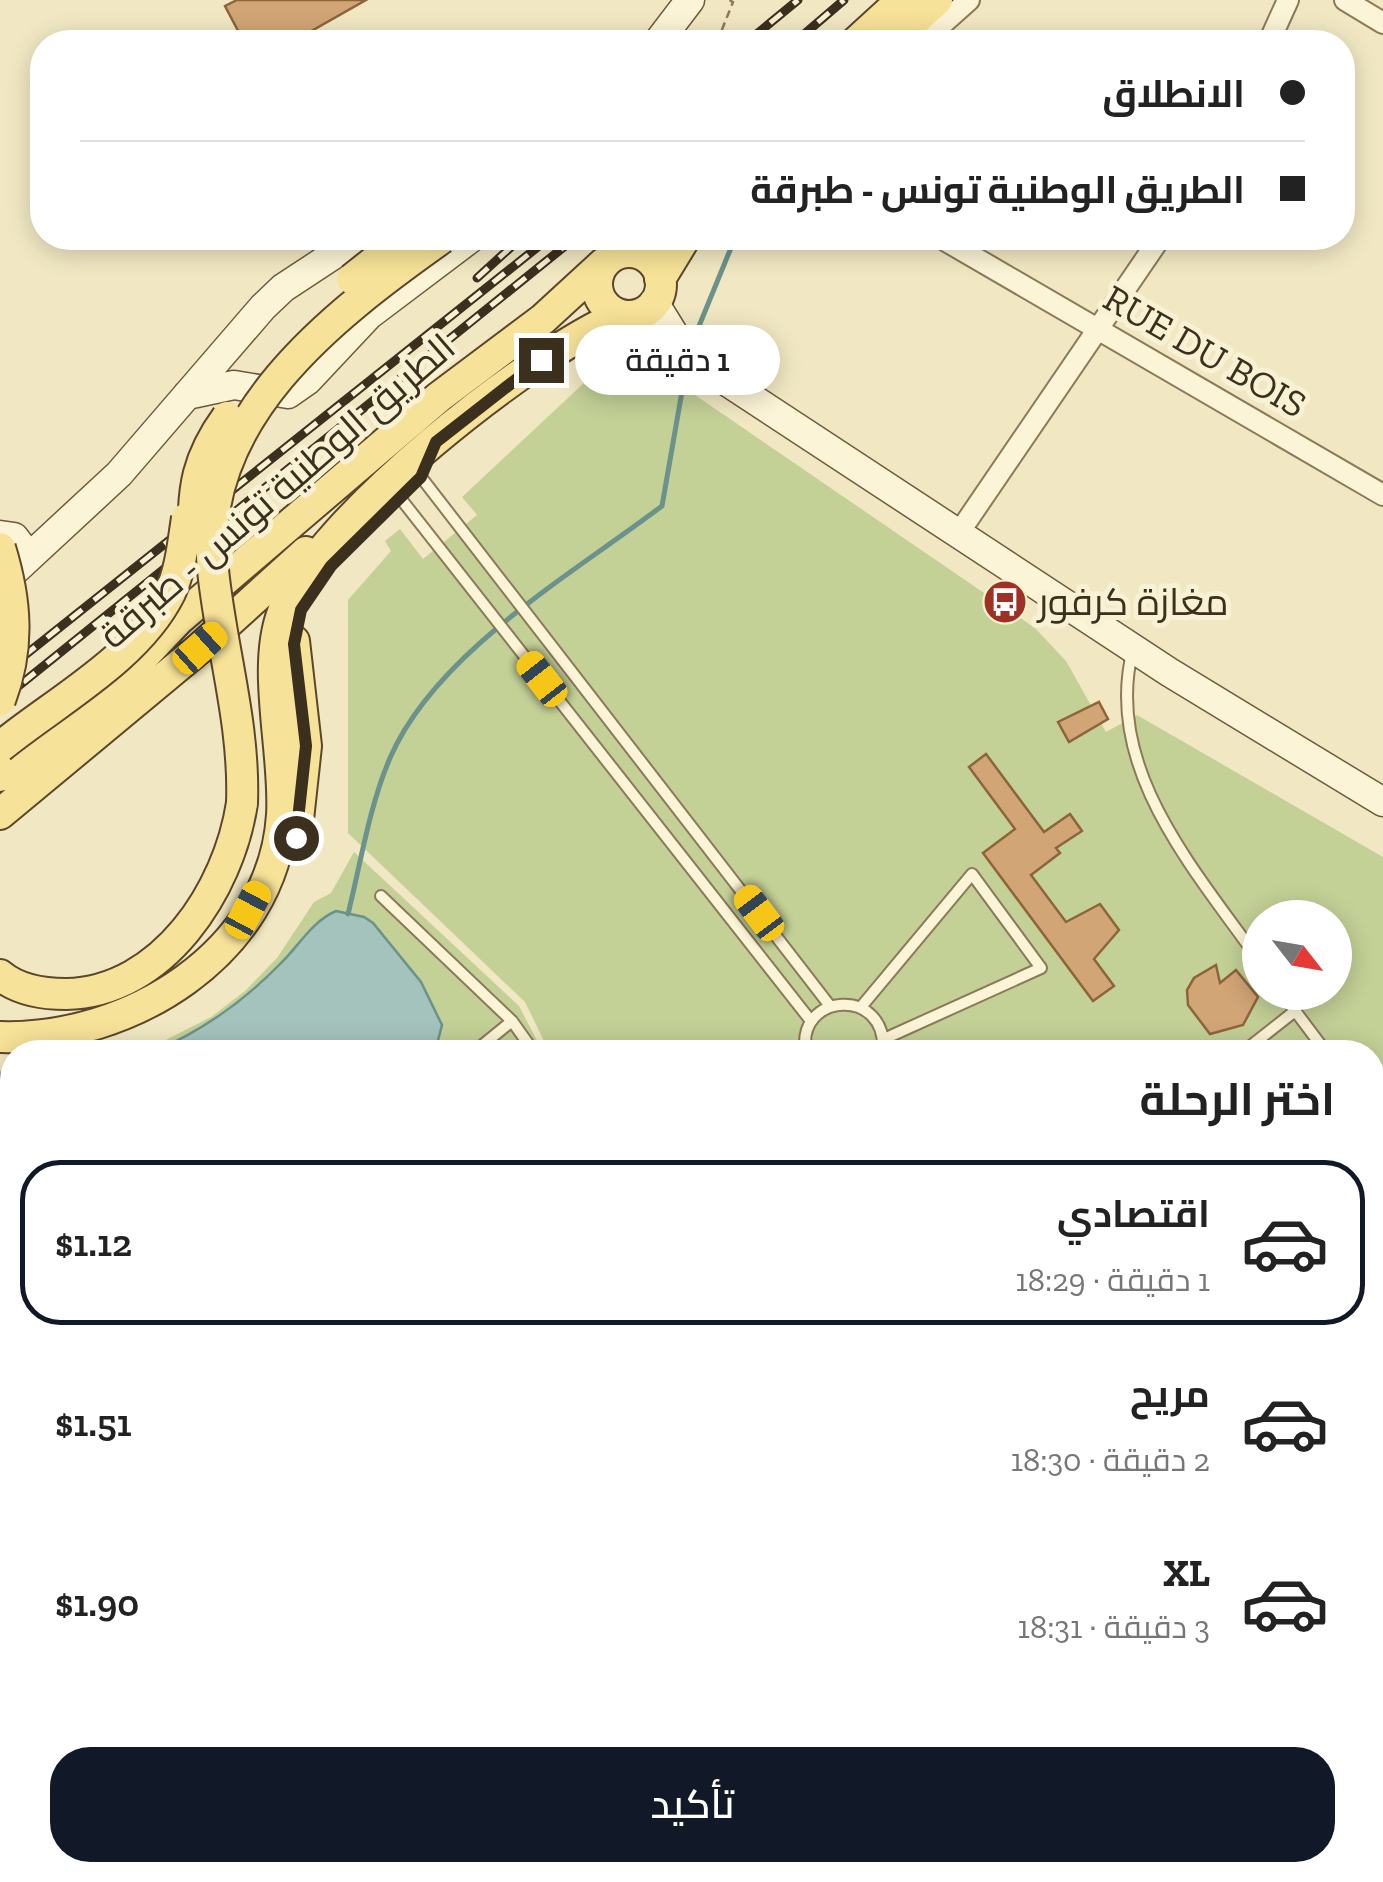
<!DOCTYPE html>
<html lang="ar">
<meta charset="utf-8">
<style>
:root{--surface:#fff;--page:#f2f2f2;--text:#222;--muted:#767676;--line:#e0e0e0;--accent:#111827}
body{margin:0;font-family:"Zilla Slab",Cairo,serif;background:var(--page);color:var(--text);direction:rtl;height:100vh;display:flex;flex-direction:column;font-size:38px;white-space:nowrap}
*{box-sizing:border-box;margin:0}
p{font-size:32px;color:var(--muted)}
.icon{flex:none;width:55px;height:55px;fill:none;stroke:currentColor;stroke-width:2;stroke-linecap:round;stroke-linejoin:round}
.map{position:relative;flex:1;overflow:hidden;direction:ltr}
.sheet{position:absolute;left:0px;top:1040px;width:1385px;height:842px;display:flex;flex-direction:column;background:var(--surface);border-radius:40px 40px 0 0;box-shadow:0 5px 25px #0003;direction:rtl}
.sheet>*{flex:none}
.hud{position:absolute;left:30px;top:30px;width:1325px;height:220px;border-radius:40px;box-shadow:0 5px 25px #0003;direction:rtl;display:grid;align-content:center;height:220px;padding:0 50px;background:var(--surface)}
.needle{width:65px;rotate:121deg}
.fabs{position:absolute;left:1242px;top:900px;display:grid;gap:20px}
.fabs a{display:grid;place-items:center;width:110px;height:110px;border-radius:50%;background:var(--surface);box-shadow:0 5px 25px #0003;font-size:50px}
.end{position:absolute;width:45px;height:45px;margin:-22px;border:12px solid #3b2f1d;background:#fff;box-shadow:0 0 0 5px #fff}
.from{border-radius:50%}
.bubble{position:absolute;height:70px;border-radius:35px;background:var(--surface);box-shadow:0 5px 25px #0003;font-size:32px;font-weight:600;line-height:70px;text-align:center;direction:rtl}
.car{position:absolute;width:30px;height:60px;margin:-30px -15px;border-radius:12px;box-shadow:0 0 8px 2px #0007;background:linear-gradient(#f5c518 24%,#345 0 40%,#f5c518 0 76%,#345 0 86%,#f5c518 0)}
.hud b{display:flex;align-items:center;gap:35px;height:95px;font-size:38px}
.hud b+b{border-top:2px solid var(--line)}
.hud i{width:25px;height:25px;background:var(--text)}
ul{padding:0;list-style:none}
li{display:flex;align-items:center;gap:30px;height:165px;margin:0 20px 15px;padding:0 30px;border:5px solid transparent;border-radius:40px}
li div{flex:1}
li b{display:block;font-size:38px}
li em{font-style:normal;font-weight:600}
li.on{border-color:var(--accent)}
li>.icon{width:90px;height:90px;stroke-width:1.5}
h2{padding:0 50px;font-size:45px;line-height:120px}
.action{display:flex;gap:20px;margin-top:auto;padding:20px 50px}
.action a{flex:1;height:115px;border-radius:40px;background:var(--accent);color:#fff;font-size:40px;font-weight:600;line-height:115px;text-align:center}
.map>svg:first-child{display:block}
.green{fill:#c3d096;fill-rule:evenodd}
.water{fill:#a5c3bd;stroke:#6b928c;stroke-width:2.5}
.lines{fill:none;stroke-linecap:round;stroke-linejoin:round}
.stream{stroke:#6b928c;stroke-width:5}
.building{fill:#d1a576;stroke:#8d643c;stroke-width:2.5}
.lane-casing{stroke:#8c7958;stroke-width:14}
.street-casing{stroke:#8c7958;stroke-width:24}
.secondary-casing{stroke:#6e5a3b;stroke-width:31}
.primary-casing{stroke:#5a462d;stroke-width:34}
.path{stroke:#8c7958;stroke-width:2.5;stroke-dasharray:8 5;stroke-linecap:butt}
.lane{stroke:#fbf4d6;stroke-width:10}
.street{stroke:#fbf4d6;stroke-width:20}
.secondary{stroke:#fbf4d6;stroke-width:28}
.primary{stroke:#f6e298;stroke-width:30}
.rail-casing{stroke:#3b2f1d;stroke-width:9}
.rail{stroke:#f8f1d3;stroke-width:5;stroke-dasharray:15;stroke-linecap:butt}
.primary-bridge-casing{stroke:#5a462d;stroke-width:34;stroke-linecap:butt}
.primary-bridge{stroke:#f6e298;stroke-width:30}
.route{stroke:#3b2f1d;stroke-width:12}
.labels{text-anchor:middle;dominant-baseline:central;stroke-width:10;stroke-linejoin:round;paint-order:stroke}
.street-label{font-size:38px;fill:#3b2f1d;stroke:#f8f1d3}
.poi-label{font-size:38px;fill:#3b2f1d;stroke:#f8f1d3;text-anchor:start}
</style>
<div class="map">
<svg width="1383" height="1882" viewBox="0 0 1383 1882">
<rect width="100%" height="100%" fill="#f1e8c3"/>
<path class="green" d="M641,358L1035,628L1066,661L1106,732L1137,715L1383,857V1882H1089L1084,1870H1372V1052H555L544,1041L525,1002L348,833V600L391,551L385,541L400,529L423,559L477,515L462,497L600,368L613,378ZM1260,918H1335V992H1260Z
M354,852L519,1006L543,1052H142L211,1017L245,991L277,958L314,902L331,893Z
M0,1070H12V1870H1074L1080,1882H0Z"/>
<path class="water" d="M336,911L364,917L373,923L421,982L442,1025L435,1052H153C202,1031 243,1002 280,964C299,946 311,922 336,911Z
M0,1073H12V1391L0,1401Z"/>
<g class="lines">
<path class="stream" d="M697,331L735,238
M348,914C361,862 369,807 390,758C435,653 572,574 662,506L684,380"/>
</g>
<path class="building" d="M237,0H366L292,42H244L225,6Z
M1099,702L1108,719L1069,742L1058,722Z
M986,754L1044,832L1070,814L1082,831L1056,848L1060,853L1031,875L1066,922L1100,904L1119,930L1094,959L1114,986L1093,1001L983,853L1015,829L969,767Z
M1216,965L1220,983L1236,970L1258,997L1243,1025L1210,1034L1188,1005L1187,990L1194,978Z"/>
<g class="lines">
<defs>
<path id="lane" d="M421,477L830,1006
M401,499L811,1021
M1133,649C1102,768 1196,871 1260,962
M381,896L512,1021L534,1052
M1281,992L1326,1052
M861,1007L972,874L1041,968L884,1039
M474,1052L512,1021
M806,1052C795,993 888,985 883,1052
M1243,1052L1295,1011
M1372,1115L1383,1129
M1372,1356L1383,1348
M0,1432L12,1423
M0,1729L12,1745
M696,1870L703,1882
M1097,1870L1099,1882
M19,1882L35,1870"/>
<path id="street" d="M1345,0L1383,23
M922,42L969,0
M1269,42L1288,0
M941,238L1383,495
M958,534L1160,238"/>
<path id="secondary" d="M658,42L690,0
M654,302L683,349
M627,316L1169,672L1383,802
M187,395L234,385L288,394L308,380L369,315L471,238
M0,535L14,537L24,550L23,563L13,572
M23,563L119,474L263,307L283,288L359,238"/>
<path id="primary" d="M856,42L902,0
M891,42L937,0
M597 284a32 32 0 1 1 64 0a32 32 0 1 1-64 0Z
M660,279L685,238
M294,641L306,746L296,838
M0,776L104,698L179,619L439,397L543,319L604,263
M0,814L200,648L306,552
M0,975C18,990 44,994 66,994C163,992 229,890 242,803
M0,1037C128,1041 273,954 282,815C286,754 261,668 283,612C320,519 529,354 621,315"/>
</defs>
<use href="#lane" class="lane-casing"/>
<use href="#street" class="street-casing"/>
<use href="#secondary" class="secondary-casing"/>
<use href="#primary" class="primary-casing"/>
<path class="path" d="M717,42L733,2L729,0
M0,1831L12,1821
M594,1870L604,1882
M751,1870L755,1882
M880,1870L884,1882
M103,1882L118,1870"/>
<use href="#lane" class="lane"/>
<use href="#street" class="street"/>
<use href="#secondary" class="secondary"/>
<use href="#primary" class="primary"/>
<defs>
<path id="rail" d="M747,42L798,0
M795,42L844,0
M477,278L521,238
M0,675L549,238
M0,701L575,238"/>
</defs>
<use href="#rail" class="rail-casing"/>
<use href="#rail" class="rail"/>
<defs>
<path id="primary-bridge" d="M352,279L404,238
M194,537C192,488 198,457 227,417
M0,548C16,600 20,648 0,700
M0,747C55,702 137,659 170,593C181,569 183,543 187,518
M242,803C245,724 221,648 213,570C196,419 332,316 442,238"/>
</defs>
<use href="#primary-bridge" class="primary-bridge-casing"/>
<use href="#primary-bridge" class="primary-bridge"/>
</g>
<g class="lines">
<path class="route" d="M296,838L306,746L294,644L301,610L331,566L421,477L436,442L541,360"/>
</g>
<defs>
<symbol id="bus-disc" viewBox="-11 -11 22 22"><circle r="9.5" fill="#9f3024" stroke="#f8f1d3"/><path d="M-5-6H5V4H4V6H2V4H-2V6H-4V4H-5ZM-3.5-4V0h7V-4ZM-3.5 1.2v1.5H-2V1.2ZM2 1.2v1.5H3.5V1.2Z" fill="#fff"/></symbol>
</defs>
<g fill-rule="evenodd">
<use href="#bus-disc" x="980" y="577" width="50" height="50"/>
</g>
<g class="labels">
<g class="street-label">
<text transform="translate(1205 351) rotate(30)">RUE DU BOIS</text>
<text transform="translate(277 491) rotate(-41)">الطريق الوطنية تونس - طبرقة</text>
</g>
<g class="poi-label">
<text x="1038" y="602">مغازة كرفور</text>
</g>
</g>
</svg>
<div class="fabs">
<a><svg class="needle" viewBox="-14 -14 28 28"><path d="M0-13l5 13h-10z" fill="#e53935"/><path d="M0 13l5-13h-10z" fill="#767676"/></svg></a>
</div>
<i class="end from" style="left:296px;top:838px"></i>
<i class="end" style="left:541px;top:360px"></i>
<div class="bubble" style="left:575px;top:325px;width:205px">1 دقيقة</div>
<i class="car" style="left:200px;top:648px;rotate:48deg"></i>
<i class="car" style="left:542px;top:679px;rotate:322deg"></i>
<i class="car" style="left:248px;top:910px;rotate:28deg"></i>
<i class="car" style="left:759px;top:913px;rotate:323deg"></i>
<div class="hud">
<b><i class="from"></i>الانطلاق</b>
<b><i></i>الطريق الوطنية تونس - طبرقة</b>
</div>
<section class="sheet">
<h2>اختر الرحلة</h2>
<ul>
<li class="on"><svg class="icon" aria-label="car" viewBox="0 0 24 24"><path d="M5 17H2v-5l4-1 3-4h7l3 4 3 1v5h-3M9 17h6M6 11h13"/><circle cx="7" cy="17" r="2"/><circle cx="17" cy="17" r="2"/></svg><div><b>اقتصادي</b><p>1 دقيقة · 18:29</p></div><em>$1.12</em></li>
<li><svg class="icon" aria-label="car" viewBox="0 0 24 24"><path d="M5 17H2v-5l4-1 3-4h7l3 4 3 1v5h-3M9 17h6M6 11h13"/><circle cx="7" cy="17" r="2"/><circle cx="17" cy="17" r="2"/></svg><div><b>مريح</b><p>2 دقيقة · 18:30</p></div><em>$1.51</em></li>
<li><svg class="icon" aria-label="car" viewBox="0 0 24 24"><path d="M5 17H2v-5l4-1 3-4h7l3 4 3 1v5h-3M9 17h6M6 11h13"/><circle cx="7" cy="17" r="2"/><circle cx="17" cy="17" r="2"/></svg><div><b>XL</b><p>3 دقيقة · 18:31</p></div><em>$1.90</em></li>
</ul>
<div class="action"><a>تأكيد</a></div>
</section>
</div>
